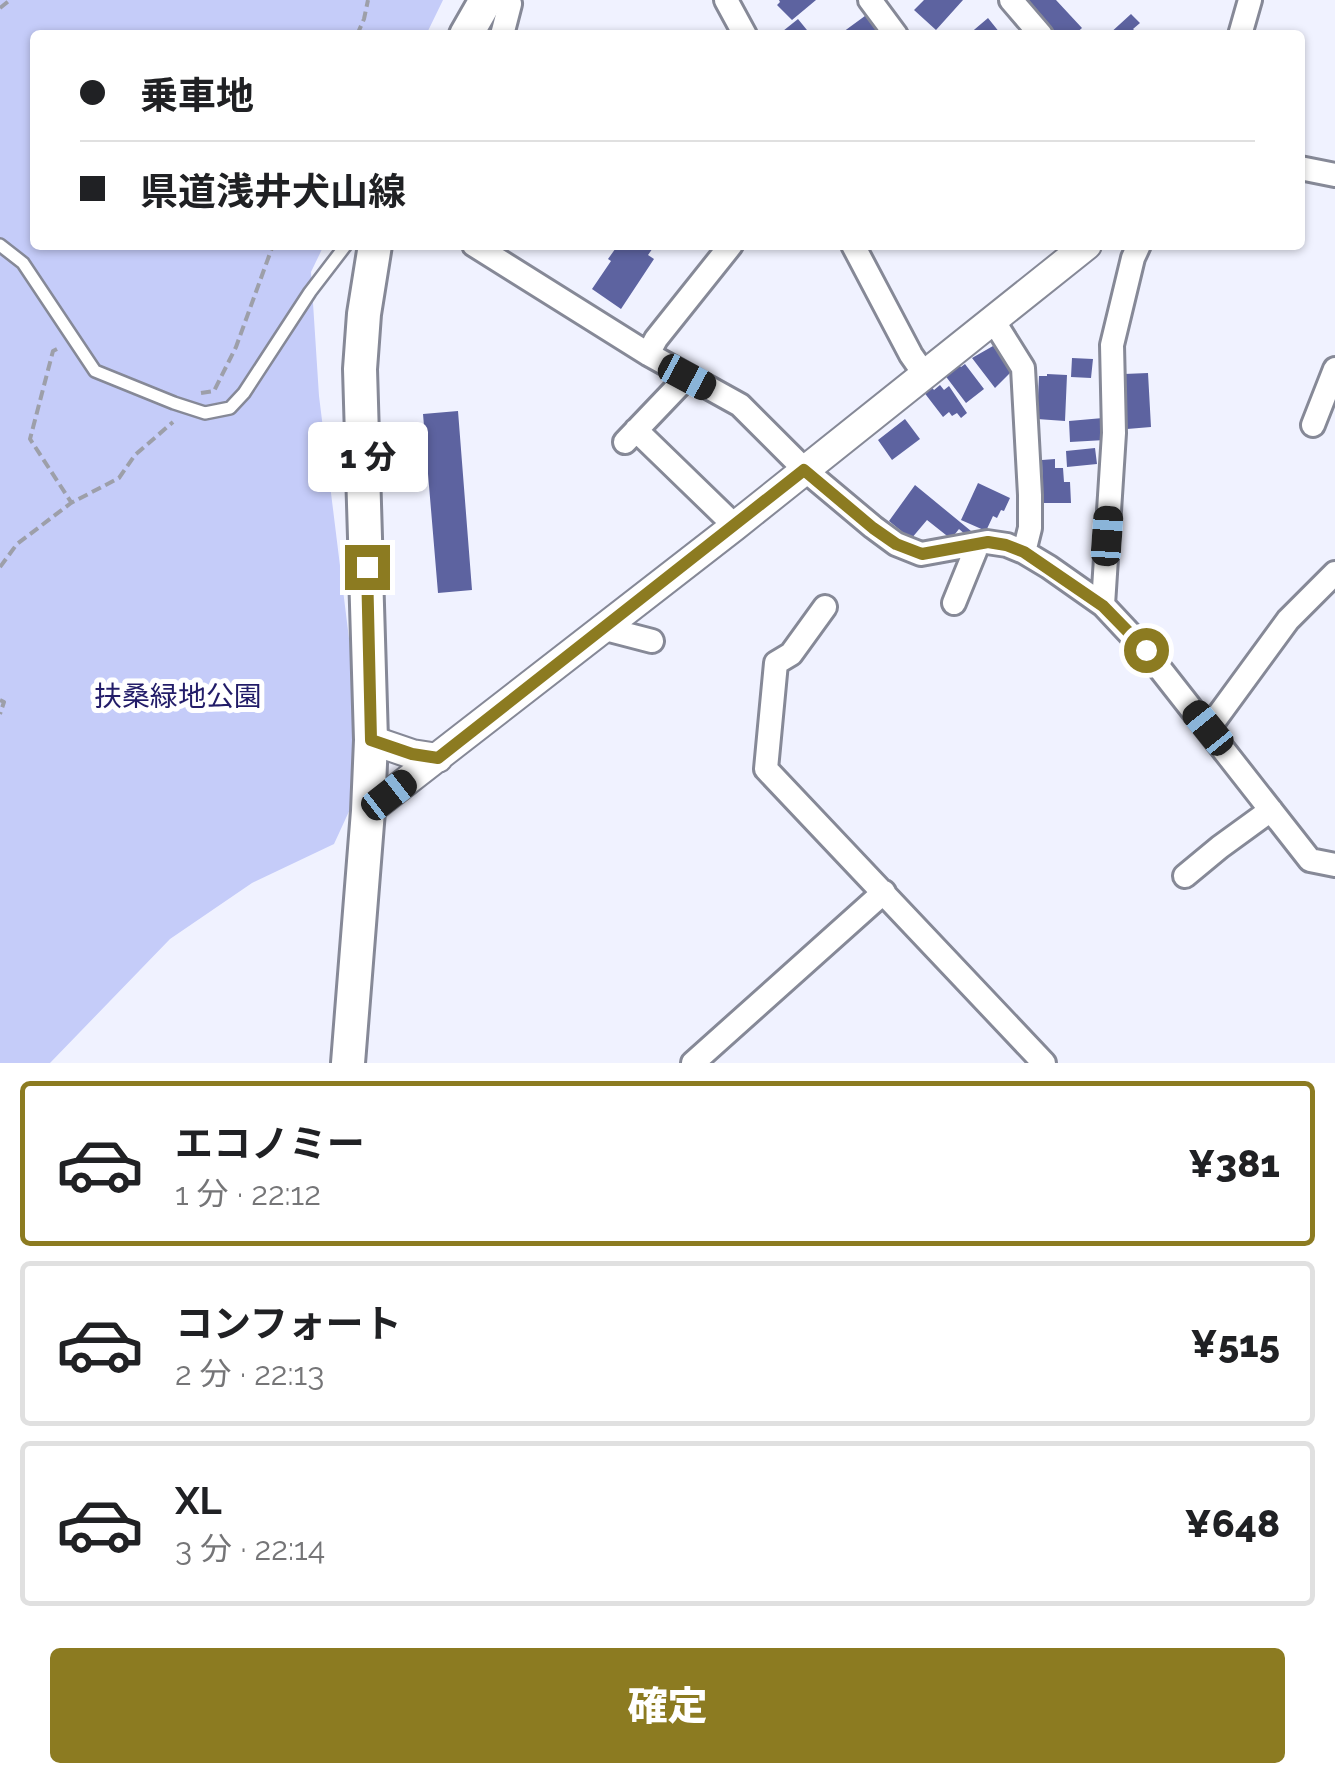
<!DOCTYPE html>
<html lang="ja">
<meta charset="utf-8">
<style>
:root{--surface:#fff;--page:#f6f6f6;--text:#202124;--muted:#757577;--line:#e0e0e0;--accent:#8c7b21}
body{margin:0;font-family:Raleway,"Noto Sans JP",sans-serif;background:var(--page);color:var(--text);height:100vh;display:flex;flex-direction:column;font-size:38px;white-space:nowrap}
*{box-sizing:border-box;margin:0}
p{font-size:32px;color:var(--muted)}
.icon{flex:none;width:55px;height:55px;fill:none;stroke:currentColor;stroke-width:2;stroke-linecap:round;stroke-linejoin:round}
.map{position:relative;height:1063px;overflow:hidden}
.panel{display:flex;flex-direction:column;background:var(--surface);flex:1}
.panel>*{flex:none}
.top-card{position:absolute;left:30px;top:30px;width:1275px;height:220px;border-radius:10px;box-shadow:0 2px 8px #0004;display:grid;align-content:center;height:220px;padding:0 50px;background:var(--surface)}
.end{position:absolute;width:45px;height:45px;margin:-22px;border:12px solid #8c7b21;background:#fff;box-shadow:0 0 0 5px #fff}
.from{border-radius:50%}
.bubble{position:absolute;height:70px;border-radius:10px;background:var(--surface);box-shadow:0 2px 8px #0004;font-size:32px;font-weight:800;line-height:70px;text-align:center}
.car{position:absolute;width:30px;height:60px;margin:-30px -15px;border-radius:12px;box-shadow:0 0 8px 2px #0007;background:linear-gradient(#222 24%,#8ab4d8 0 40%,#222 0 76%,#8ab4d8 0 86%,#222 0)}
.top-card b{display:flex;align-items:center;gap:35px;height:95px;font-size:38px}
.top-card b+b{border-top:2px solid var(--line)}
.top-card i{width:25px;height:25px;background:var(--text)}
ul{padding:18px 0 0;list-style:none}
li{display:flex;align-items:center;gap:30px;height:165px;margin:0 20px 15px;padding:0 30px;border:5px solid var(--line);border-radius:10px}
li div{flex:1}
li b{display:block;font-size:38px}
li em{font-style:normal;font-weight:800}
li.current{border-color:var(--accent)}
li>.icon{width:90px;height:90px;stroke-width:1.5}
.cta{display:flex;gap:20px;margin-top:auto;padding:20px 50px}
.cta a{flex:1;height:115px;border-radius:10px;background:var(--accent);color:#fff;font-size:40px;font-weight:800;line-height:115px;text-align:center}
.map>svg:first-child{display:block}
.green{fill:#c5ccf9}
.building{fill:#5d63a0}
.lines{fill:none;stroke-linecap:round;stroke-linejoin:round}
.service-casing{stroke:#868997;stroke-width:16}
.minor-casing{stroke:#868997;stroke-width:28}
.tertiary-casing{stroke:#868997;stroke-width:32}
.secondary-casing{stroke:#868997;stroke-width:38}
.path{stroke:#9d9fa9;stroke-width:4;stroke-dasharray:10 5;stroke-linecap:butt}
.service{stroke:#fff;stroke-width:11}
.minor{stroke:#fff;stroke-width:22}
.tertiary{stroke:#fff;stroke-width:28}
.secondary{stroke:#fff;stroke-width:32}
.route{stroke:#8c7b21;stroke-width:12}
.labels{text-anchor:middle;dominant-baseline:central;stroke-width:10;stroke-linejoin:round;paint-order:stroke}
.park-label{font-size:28px;fill:#221c68;stroke:#fff}
</style>
<div class="map">
<svg width="1335" height="1063" viewBox="0 0 1335 1063">
<rect width="100%" height="100%" fill="#f0f2ff"/>
<path class="green" d="M0,0H443L426,35H35V245H324L311,272L319,396L355,687L351,807L334,844L252,883L170,939L50,1063H0Z"/>
<path class="building" d="M779,0H816L792,20L777,5L780,2Z
M924,0H963L936,30L914,10Z
M1026,0H1056L1082,28L1074,35H1058Z
M869,13L883,31L878,35H845L843,32Z
M1131,14L1140,23L1133,29L1139,35H1108Z
M988,18L1000,33L998,35H968Z
M798,19L811,35H778Z
M618,245H655L648,255L654,259L621,309L592,289L611,261L608,259Z
M993,346L1012,371L995,388L972,358Z
M1072,358L1093,359L1091,378L1071,377Z
M958,364L961,367L965,364L984,389L966,403L944,374Z
M1148,373L1151,427L1127,429L1124,374Z
M1047,374L1067,375L1065,421L1037,419L1039,376H1047Z
M930,385L934,390L940,385L944,390L949,386L967,413L961,418L957,413L952,416L949,412L943,417L923,391Z
M458,411L472,590L438,593L423,414Z
M1103,418L1105,440L1070,442L1069,421Z
M905,419L920,439L892,460L878,440Z
M1095,448L1097,464L1067,467L1066,451Z
M1055,459V468H1063L1064,482H1070L1071,503H1043L1042,460Z
M978,483L1010,498L1004,511L1001,510L997,518L993,516L986,531L961,520Z
M915,485L971,531L967,536L959,529L951,539L927,520L911,539L889,521Z"/>
<g class="lines">
<defs>
<path id="service" d="M0,245L23,263L95,371L174,403L205,413L230,408L244,393L310,292L346,245"/>
<path id="minor" d="M726,0L745,35
M870,0L896,35
M1011,0L1041,35
M502,35L510,4L506,0
M1240,35L1250,0
M1300,168L1335,175
M474,245L648,354L740,405L805,470L873,527L896,544L921,554L987,542L1007,545L1024,552L1049,567L1103,605
M853,245L911,355L925,375
M1139,245L1133,258L1112,345L1114,433L1103,605L1146,651L1310,860L1335,865
M993,320L1023,368L1030,495V528L1024,552
M648,354L656,339L731,245
M1313,425L1335,369
M636,430L735,526
M625,442L687,377
M954,603L978,544
M825,607L791,654L776,663L766,769L1044,1063
M602,628L652,641
M1209,728L1288,620L1335,573
M1185,876L1220,847L1271,810
M693,1063L884,892"/>
<path id="tertiary" d="M371,740L412,754L438,758
M368,811L735,526L1087,245"/>
<path id="secondary" d="M466,35L486,0
M348,1063L368,811L371,740L360,369L364,314L375,245"/>
</defs>
<use href="#service" class="service-casing"/>
<use href="#minor" class="minor-casing"/>
<use href="#tertiary" class="tertiary-casing"/>
<use href="#secondary" class="secondary-casing"/>
<path class="path" d="M0,8L10,0
M357,35L364,19L368,0
M57,349L53,351L30,439L71,502
M201,393L214,391L236,347L273,245
M0,567L17,544L71,503L119,478L135,455L173,422
M0,700L4,702L0,714"/>
<use href="#service" class="service"/>
<use href="#minor" class="minor"/>
<use href="#tertiary" class="tertiary"/>
<use href="#secondary" class="secondary"/>
</g>
<g class="lines">
<path class="route" d="M367,567L371,740L412,754L438,758L804,470L873,528L896,544L922,554L988,542L1006,545L1024,552L1103,606L1146,650"/>
</g>
<g class="labels">
<g class="park-label">
<text x="178" y="696">扶桑緑地公園</text>
</g>
</g>
</svg>
<i class="end from" style="left:1146px;top:650px"></i>
<i class="end" style="left:367px;top:567px"></i>
<div class="bubble" style="left:308px;top:422px;width:120px">1 分</div>
<i class="car" style="left:687px;top:377px;rotate:118deg"></i>
<i class="car" style="left:1107px;top:536px;rotate:4deg"></i>
<i class="car" style="left:1208px;top:728px;rotate:321deg"></i>
<i class="car" style="left:389px;top:795px;rotate:52deg"></i>
<div class="top-card">
<b><i class="from"></i>乗車地</b>
<b><i></i>県道浅井犬山線</b>
</div>
</div>
<section class="panel">
<ul>
<li class="current"><svg class="icon" aria-label="car" viewBox="0 0 24 24"><path d="M5 17H2v-5l4-1 3-4h7l3 4 3 1v5h-3M9 17h6M6 11h13"/><circle cx="7" cy="17" r="2"/><circle cx="17" cy="17" r="2"/></svg><div><b>エコノミー</b><p>1 分 · 22:12</p></div><em>¥381</em></li>
<li><svg class="icon" aria-label="car" viewBox="0 0 24 24"><path d="M5 17H2v-5l4-1 3-4h7l3 4 3 1v5h-3M9 17h6M6 11h13"/><circle cx="7" cy="17" r="2"/><circle cx="17" cy="17" r="2"/></svg><div><b>コンフォート</b><p>2 分 · 22:13</p></div><em>¥515</em></li>
<li><svg class="icon" aria-label="car" viewBox="0 0 24 24"><path d="M5 17H2v-5l4-1 3-4h7l3 4 3 1v5h-3M9 17h6M6 11h13"/><circle cx="7" cy="17" r="2"/><circle cx="17" cy="17" r="2"/></svg><div><b>XL</b><p>3 分 · 22:14</p></div><em>¥648</em></li>
</ul>
<div class="cta"><a>確定</a></div>
</section>
